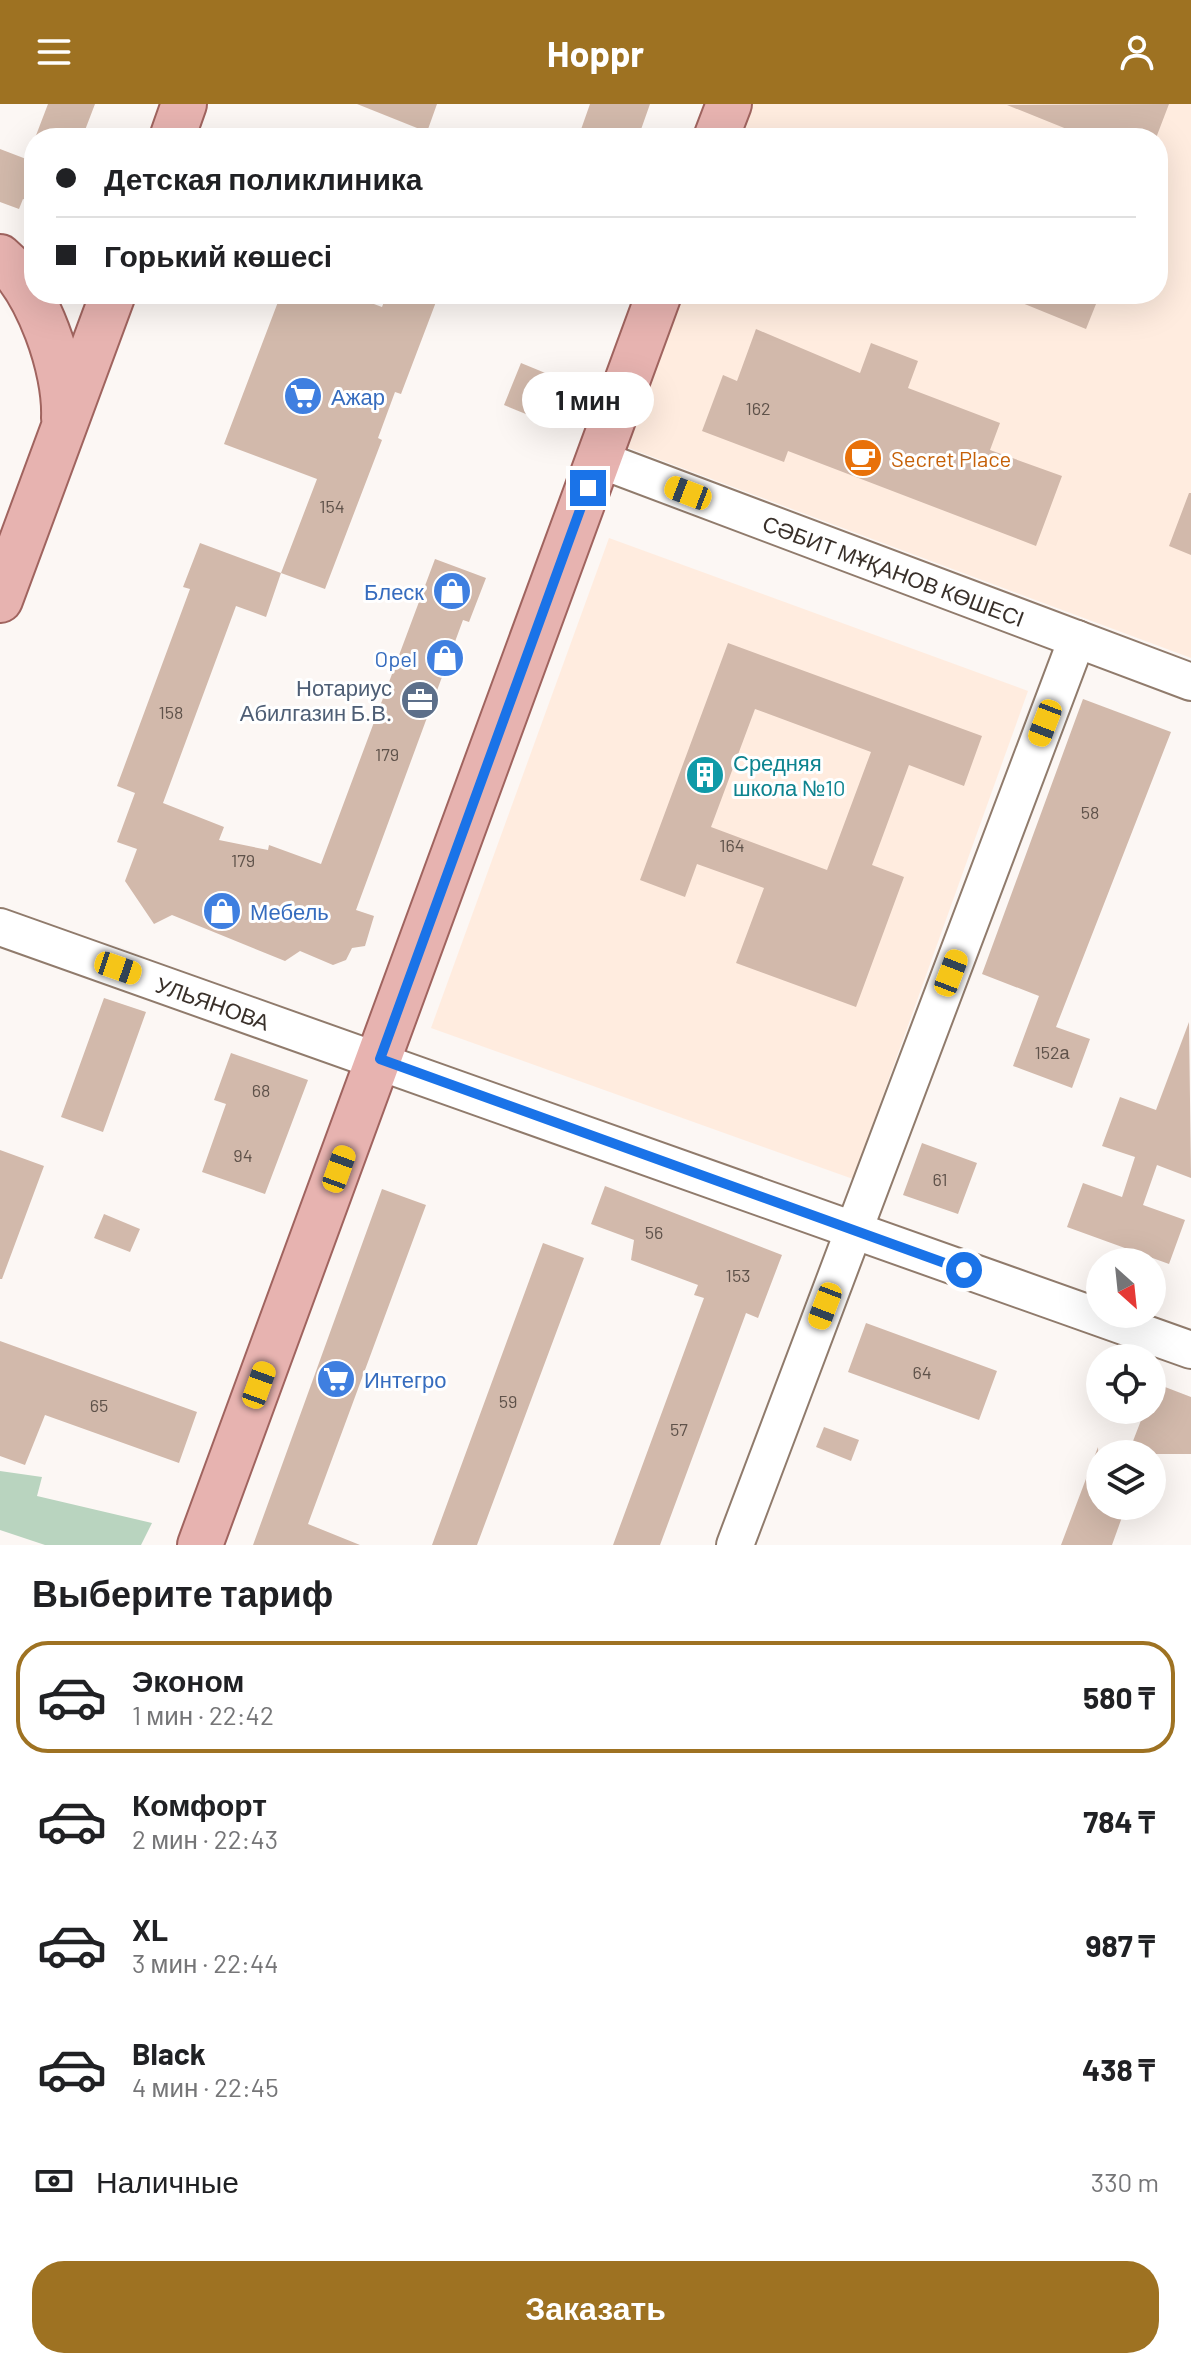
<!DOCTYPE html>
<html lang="ru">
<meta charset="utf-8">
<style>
:root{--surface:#fff;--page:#f6f6f6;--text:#202124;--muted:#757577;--line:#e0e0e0;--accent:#9e7222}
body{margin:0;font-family:Barlow,sans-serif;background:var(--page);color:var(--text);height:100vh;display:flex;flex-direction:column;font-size:30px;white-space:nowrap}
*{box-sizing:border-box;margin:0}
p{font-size:26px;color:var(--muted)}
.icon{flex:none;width:44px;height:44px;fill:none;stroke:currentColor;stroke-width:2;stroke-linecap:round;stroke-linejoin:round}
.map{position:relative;height:1441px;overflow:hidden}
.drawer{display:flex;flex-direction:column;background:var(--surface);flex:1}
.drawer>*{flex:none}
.guide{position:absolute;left:24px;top:24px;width:1144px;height:176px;border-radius:32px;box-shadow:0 8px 32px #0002;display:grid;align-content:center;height:176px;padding:0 32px;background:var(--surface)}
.needle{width:52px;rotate:153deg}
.fabs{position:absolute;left:1086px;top:1144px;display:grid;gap:16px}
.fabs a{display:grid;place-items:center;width:80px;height:80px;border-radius:50%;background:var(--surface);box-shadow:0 8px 32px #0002;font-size:40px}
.end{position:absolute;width:36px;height:36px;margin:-18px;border:10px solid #1a73e8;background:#fff;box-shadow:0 0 0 4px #fff}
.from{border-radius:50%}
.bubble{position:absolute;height:56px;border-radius:28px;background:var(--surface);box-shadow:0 8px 32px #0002;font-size:26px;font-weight:700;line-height:56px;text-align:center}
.car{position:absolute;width:24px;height:48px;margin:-24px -12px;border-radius:10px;box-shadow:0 0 6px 2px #0007;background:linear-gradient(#f5c518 24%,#345 0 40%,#f5c518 0 76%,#345 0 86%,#f5c518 0)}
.guide b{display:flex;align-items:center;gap:28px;height:76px;font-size:30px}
.guide b+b{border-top:2px solid var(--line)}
.guide i{width:20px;height:20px;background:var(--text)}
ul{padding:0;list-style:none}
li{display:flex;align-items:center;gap:24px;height:112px;margin:0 16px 12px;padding:0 16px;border:4px solid transparent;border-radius:32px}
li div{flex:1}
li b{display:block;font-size:30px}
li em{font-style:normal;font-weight:700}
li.selected{border-color:var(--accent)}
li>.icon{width:72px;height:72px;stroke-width:1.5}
h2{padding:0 32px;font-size:36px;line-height:96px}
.pay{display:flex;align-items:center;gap:20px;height:88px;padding:0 32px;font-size:30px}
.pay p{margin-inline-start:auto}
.cta{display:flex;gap:16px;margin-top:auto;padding:16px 32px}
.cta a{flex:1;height:92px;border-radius:32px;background:var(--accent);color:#fff;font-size:32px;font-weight:700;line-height:92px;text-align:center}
header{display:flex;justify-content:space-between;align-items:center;height:104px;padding:0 32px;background:var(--accent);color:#fff;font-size:36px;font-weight:700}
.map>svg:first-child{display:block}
.built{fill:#ffecdf}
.green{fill:#b9d4bf}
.building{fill:#d2b9ab;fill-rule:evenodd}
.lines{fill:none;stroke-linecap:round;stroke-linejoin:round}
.minor-casing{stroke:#907b6c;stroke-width:40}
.major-casing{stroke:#a0645f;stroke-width:48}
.minor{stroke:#fff;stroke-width:36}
.major{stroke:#e7b3b0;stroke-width:44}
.route{stroke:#1a73e8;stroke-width:10}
.labels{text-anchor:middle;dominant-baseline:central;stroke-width:6;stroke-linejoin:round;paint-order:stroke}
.number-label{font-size:18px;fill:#5f524a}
.shop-label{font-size:22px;fill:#366cbe;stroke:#fff;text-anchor:start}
.food-label{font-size:22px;fill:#c56008;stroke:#fff;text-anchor:start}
.street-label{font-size:22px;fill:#39302a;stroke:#fff}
.service-label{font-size:22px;fill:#4e5e75;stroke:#fff;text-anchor:end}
.culture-label{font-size:22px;fill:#0d838f;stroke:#fff;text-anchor:start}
</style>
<header><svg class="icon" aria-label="menu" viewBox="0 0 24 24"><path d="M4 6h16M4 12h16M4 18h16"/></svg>Hoppr<svg class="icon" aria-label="person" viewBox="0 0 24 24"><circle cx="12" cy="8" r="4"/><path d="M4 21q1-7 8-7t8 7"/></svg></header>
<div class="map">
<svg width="1191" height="1441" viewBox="0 0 1191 1441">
<rect width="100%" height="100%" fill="#fcf7f4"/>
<path class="built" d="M753,0H1191V554L626,343L683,190H1158V34H740Z
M609,434L1028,587L853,1075L431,924Z"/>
<path class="green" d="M0,1367L42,1373L37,1392L152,1419L141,1441H45L0,1426Z"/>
<path class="building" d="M48,0H95L82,34H35Z
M357,0H437L427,28Z
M590,0H650L638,34H578Z
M1169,0L1156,34H1089L1007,1Z
M0,45L34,58V99L23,95L19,105L0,98Z
M281,190H347L382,203L387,190H439L401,290L395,288L378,334L382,336L325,485L281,469L317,375L224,340Z
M1000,190H1100L1086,225Z
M756,225L860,269L871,239L918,257L908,284L1000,319L990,346L1062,372L1036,442L788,347L784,358L702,327L723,271L737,277Z
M521,259L555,273L538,315L504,301Z
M1189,389H1191V451L1169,442Z
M200,439L281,469L266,513L236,502L163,699L224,723L219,736L268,746L269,741L321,760L435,455L486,474L469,518L463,516L356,806L374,812L365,842L352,844L346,856L333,861L300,847L285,857L172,811L154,820L125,777L137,745L117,738L135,689L117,682L190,485L183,483Z
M728,539L982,632L964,682L909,661L872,761L904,773L856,903L736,859L764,784L697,760L685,793L640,776ZM755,605L871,648L827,766L711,723Z
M1083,595L1171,628L1056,923L1090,935L1072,984L1013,962L1039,892L982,870Z
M104,894L146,908L103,1028L61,1013Z
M1189,918L1191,1074L1157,1061L1143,1101L1185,1116L1169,1160L1067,1123L1083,1079L1122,1093L1135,1053L1102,1042L1120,993L1156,1006Z
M231,949L308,976L265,1090L202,1068L226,1000L214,996Z
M922,1039L977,1059L958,1110L903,1091Z
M0,1046L44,1062L2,1175H0Z
M605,1082L782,1151L758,1214L746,1209L660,1441H613L704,1194L694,1191L698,1181L631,1156L634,1136L591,1120Z
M382,1085L426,1101L308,1420L360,1441H253Z
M104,1110L140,1125L130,1148L94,1134Z
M543,1139L584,1154L477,1441H432Z
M866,1219L997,1267L979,1316L848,1268Z
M0,1237L197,1308L179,1359L45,1311L25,1361L0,1352Z
M1152,1278L1191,1293V1350H1128L1145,1306H1152Z
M824,1323L859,1336L851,1357L816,1343Z
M1098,1343L1100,1402H1126L1112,1441H1061Z"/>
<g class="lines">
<defs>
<g id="minor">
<path id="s1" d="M598,355L1191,578"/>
<path id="s2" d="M0,823L1191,1246"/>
<path d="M735,1441L1077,535"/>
</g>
<path id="major" d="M172,34L184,0
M716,34L729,0
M0,153C38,185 66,265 64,314
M0,496L113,190
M200,1441L659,190"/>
</defs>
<use href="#minor" class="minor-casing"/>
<use href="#major" class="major-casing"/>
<use href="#minor" class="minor"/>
<use href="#major" class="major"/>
</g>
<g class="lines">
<path class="route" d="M588,384L380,955L964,1166"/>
</g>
<defs>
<symbol id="supermarket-disc" viewBox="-11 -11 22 22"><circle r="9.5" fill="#3f7fe0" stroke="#fff"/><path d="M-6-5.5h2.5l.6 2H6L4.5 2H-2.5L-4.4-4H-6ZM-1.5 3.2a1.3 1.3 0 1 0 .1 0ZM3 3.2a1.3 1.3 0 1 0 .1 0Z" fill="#fff"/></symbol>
<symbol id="cafe-disc" viewBox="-11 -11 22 22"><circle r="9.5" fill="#e8710a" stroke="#fff"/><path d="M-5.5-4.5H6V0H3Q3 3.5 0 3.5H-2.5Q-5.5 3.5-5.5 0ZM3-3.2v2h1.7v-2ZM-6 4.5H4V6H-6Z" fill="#fff"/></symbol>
<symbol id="shop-disc" viewBox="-11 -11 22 22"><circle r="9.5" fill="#3f7fe0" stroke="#fff"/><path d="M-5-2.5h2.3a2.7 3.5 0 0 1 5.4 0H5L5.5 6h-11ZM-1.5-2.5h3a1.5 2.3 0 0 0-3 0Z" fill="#fff"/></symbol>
<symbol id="office-disc" viewBox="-11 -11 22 22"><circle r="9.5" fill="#5c6f8a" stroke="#fff"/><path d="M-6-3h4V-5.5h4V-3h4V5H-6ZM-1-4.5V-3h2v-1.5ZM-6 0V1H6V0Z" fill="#fff"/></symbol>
<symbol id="building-disc" viewBox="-11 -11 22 22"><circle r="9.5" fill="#0f9aa8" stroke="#fff"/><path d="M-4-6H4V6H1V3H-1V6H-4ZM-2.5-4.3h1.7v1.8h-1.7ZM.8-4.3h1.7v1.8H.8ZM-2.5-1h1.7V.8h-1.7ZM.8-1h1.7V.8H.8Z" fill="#fff"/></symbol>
</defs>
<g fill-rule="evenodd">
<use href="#supermarket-disc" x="281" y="270" width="44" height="44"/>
<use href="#cafe-disc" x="841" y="332" width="44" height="44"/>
<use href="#shop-disc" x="430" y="465" width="44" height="44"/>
<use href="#shop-disc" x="423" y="532" width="44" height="44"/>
<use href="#office-disc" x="398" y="574" width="44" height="44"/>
<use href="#building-disc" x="683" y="649" width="44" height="44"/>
<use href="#shop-disc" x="200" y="785" width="44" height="44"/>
<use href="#supermarket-disc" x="314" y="1253" width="44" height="44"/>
</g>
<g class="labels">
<g class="number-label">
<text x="758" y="304">162</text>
<text x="332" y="402">154</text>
<text x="171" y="608">158</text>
<text x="387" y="650">179</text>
<text x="1090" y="708">58</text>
<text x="732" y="741">164</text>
<text x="243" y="756">179</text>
<text x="1052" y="948">152а</text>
<text x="261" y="986">68</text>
<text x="243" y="1051">94</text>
<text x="940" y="1075">61</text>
<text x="654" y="1128">56</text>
<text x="738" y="1171">153</text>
<text x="922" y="1268">64</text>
<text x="508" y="1297">59</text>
<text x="99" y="1301">65</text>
<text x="679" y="1325">57</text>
</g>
<g class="shop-label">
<text x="331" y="292">Ажар</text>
<text x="424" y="487" text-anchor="end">Блеск</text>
<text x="417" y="554" text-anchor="end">Opel</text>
<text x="250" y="807">Мебель</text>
<text x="364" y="1275">Интегро</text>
</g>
<g class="food-label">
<text x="891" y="354">Secret Place</text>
</g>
<g class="street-label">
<text stroke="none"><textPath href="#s1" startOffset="316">СӘБИТ МҰҚАНОВ КӨШЕСІ</textPath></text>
<text stroke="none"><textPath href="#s2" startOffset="226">УЛЬЯНОВА</textPath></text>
</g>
<g class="service-label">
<text x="392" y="583">Нотариус<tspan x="392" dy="25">Абилгазин Б.В.</tspan></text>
</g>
<g class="culture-label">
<text x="733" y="658">Средняя<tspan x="733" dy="25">школа №10</tspan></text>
</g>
</g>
</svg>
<div class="fabs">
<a><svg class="needle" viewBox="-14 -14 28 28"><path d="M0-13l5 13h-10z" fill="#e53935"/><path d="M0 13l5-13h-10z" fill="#757577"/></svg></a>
<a><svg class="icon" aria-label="locate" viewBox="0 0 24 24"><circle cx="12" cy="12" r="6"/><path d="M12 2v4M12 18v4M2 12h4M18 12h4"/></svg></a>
<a><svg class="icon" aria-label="layers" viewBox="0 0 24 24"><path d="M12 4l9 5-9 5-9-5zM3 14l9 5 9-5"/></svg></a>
</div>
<i class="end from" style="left:964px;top:1166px"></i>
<i class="end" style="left:588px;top:384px"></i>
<div class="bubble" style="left:522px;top:268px;width:132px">1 мин</div>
<i class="car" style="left:688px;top:389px;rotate:291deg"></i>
<i class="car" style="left:1045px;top:619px;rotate:201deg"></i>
<i class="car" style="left:118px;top:864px;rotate:109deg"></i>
<i class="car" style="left:951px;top:869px;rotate:21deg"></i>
<i class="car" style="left:339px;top:1065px;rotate:20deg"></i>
<i class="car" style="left:825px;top:1202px;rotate:201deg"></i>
<i class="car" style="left:259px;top:1281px;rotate:20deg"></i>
<div class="guide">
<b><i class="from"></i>Детская поликлиника</b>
<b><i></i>Горький көшесі</b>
</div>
</div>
<section class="drawer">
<h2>Выберите тариф</h2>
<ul>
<li class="selected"><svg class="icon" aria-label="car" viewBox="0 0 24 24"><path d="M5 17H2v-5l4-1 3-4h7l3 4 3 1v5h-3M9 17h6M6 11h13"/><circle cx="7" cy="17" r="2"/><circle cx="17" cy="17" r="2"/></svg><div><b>Эконом</b><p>1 мин · 22:42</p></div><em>580 ₸</em></li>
<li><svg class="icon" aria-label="car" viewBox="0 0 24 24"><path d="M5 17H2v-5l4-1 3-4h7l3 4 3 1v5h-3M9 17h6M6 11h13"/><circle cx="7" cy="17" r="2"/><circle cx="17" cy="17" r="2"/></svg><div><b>Комфорт</b><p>2 мин · 22:43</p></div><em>784 ₸</em></li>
<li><svg class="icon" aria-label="car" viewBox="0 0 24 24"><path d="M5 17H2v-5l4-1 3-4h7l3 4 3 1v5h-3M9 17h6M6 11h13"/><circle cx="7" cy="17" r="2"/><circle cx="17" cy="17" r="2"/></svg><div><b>XL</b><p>3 мин · 22:44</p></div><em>987 ₸</em></li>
<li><svg class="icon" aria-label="car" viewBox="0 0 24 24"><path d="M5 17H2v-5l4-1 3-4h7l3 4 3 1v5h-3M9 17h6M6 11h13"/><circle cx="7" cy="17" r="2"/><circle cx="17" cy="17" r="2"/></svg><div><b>Black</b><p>4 мин · 22:45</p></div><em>438 ₸</em></li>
</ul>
<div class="pay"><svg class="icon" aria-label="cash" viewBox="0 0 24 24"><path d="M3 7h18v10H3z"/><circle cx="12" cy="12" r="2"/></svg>Наличные<p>330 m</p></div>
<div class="cta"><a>Заказать</a></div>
</section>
